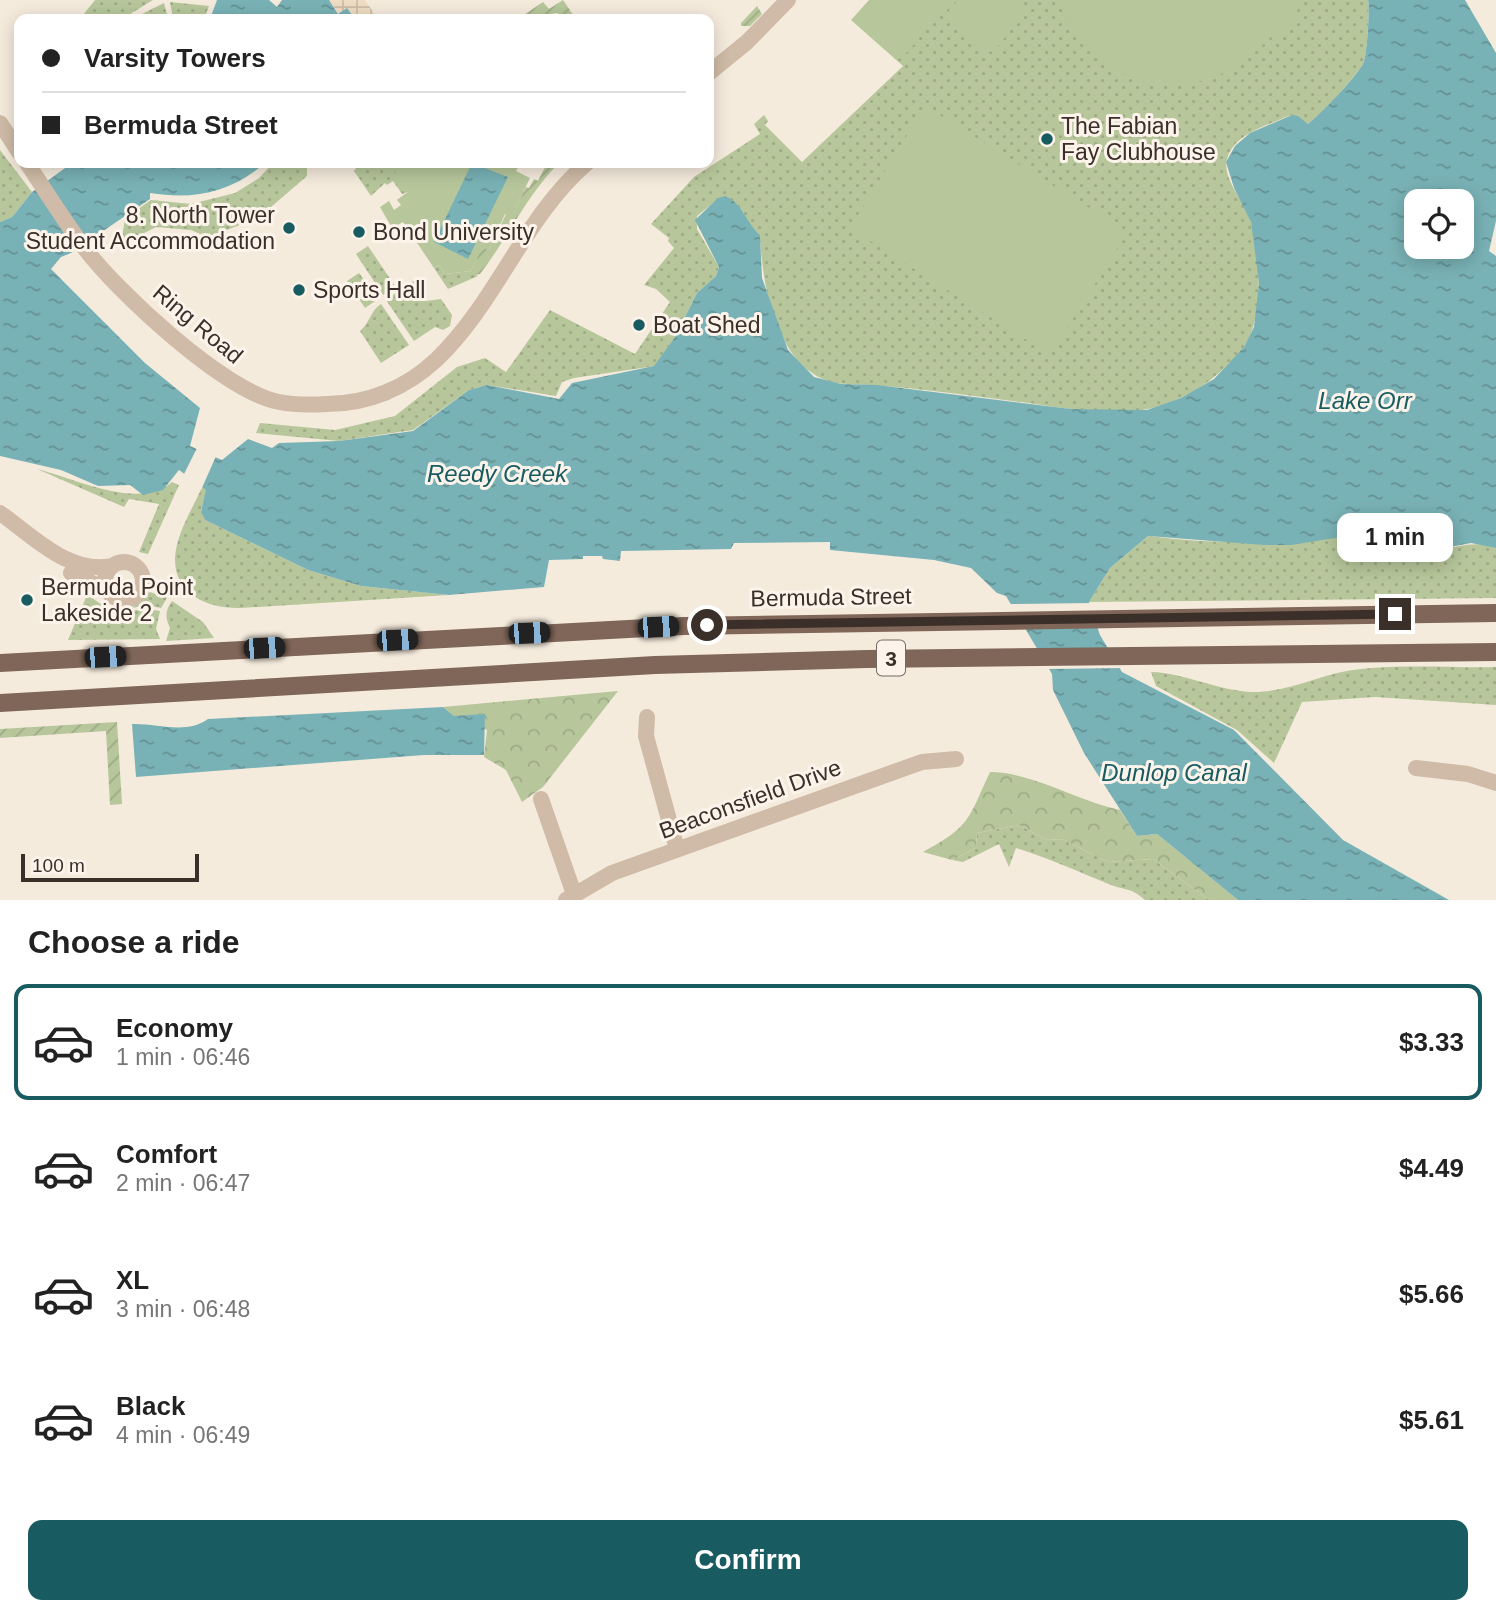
<!DOCTYPE html>
<meta charset="utf-8">
<style>
:root{--surface:#fff;--page:#f6f6f6;--text:#222;--muted:#767676;--line:#e0e0e0;--accent:#185c62}
body{margin:0;font-family:Helvetica,sans-serif;background:var(--page);color:var(--text);height:100vh;display:flex;flex-direction:column;font-size:26px;white-space:nowrap}
*{box-sizing:border-box;margin:0}
p{font-size:23px;color:var(--muted)}
.icon{flex:none;width:38px;height:38px;fill:none;stroke:currentColor;stroke-width:2;stroke-linecap:round;stroke-linejoin:round}
.map{position:relative;height:900px;overflow:hidden}
.panel{display:flex;flex-direction:column;background:var(--surface);flex:1}
.panel>*{flex:none}
.banner{position:absolute;left:14px;top:14px;width:700px;height:154px;border-radius:14px;box-shadow:0 4px 18px #0003;display:grid;align-content:center;height:154px;padding:0 28px;background:var(--surface)}
.fabs{position:absolute;left:1404px;top:189px;display:grid;gap:14px}
.fabs a{display:grid;place-items:center;width:70px;height:70px;border-radius:14px;background:var(--surface);box-shadow:0 4px 18px #0003;font-size:35px}
.scale{position:absolute;left:21px;bottom:18px;width:178px;box-sizing:border-box;padding-left:7px;border:4px solid #3b2f29;border-top:0;font-size:19px;line-height:24px;white-space:nowrap;color:#3b2f29;-webkit-text-stroke:5px #fcf4eb;paint-order:stroke}
.end{position:absolute;width:32px;height:32px;margin:-16px;border:9px solid #3b2f29;background:#fff;box-shadow:0 0 0 4px #fff}
.from{border-radius:50%}
.bubble{position:absolute;height:49px;border-radius:14px;background:var(--surface);box-shadow:0 4px 18px #0003;font-size:23px;font-weight:800;line-height:49px;text-align:center}
.car{position:absolute;width:21px;height:42px;margin:-21px -10px;border-radius:9px;box-shadow:0 0 5px 2px #0007;background:linear-gradient(#222 24%,#8ab4d8 0 40%,#222 0 76%,#8ab4d8 0 86%,#222 0)}
.banner b{display:flex;align-items:center;gap:24px;height:66px;font-size:26px}
.banner b+b{border-top:2px solid var(--line)}
.banner i{width:18px;height:18px;background:var(--text)}
ul{padding:0;list-style:none}
li{display:flex;align-items:center;gap:21px;height:116px;margin:0 14px 10px;padding:0 14px;border:4px solid transparent;border-radius:14px}
li div{flex:1}
li b{display:block;font-size:26px}
li em{font-style:normal;font-weight:800}
li.on{border-color:var(--accent)}
li>.icon{width:63px;height:63px;stroke-width:1.5}
h2{padding:0 28px;font-size:32px;line-height:84px}
.action{display:flex;gap:14px;margin-top:auto;padding:14px 28px}
.action a{flex:1;height:80px;border-radius:14px;background:var(--accent);color:#fff;font-size:28px;font-weight:800;line-height:80px;text-align:center}
.map>svg:first-child{display:block}
.grass{fill:url(#grass-dots)}
.forest{fill:url(#forest-crowns)}
.garden{fill:url(#garden-furrows)}
.pitch{fill:#b7c79b}
.plaza{fill:url(#plaza-grid)}
.water{fill:url(#water-ripples);fill-rule:evenodd}
.pier{fill:#f5ebdd}
.lines{fill:none;stroke-linecap:round;stroke-linejoin:round}
.minor{stroke:#cfbba7;stroke-width:16}
.major{stroke:#7f6658;stroke-width:18}
.route{stroke:#3b2f29;stroke-width:9}
.poi-dot{fill:#185c62;stroke:#fcf4eb;stroke-width:2.5}
.labels{text-anchor:middle;dominant-baseline:central;stroke-width:6;stroke-linejoin:round;paint-order:stroke}
.shield{fill:#fcf4eb;stroke:#756a63;stroke-width:2}
.shield-label{font-size:21px;font-weight:bold;fill:#3b2f29}
.poi-label{font-size:23px;fill:#3b2f29;stroke:#fcf4eb;text-anchor:start}
.street-label{font-size:23px;fill:#3b2f29;stroke:#fcf4eb}
.water-label{font-size:24px;font-style:italic;fill:#185c62;stroke:#fcf4eb}
</style>
<div class="map">
<svg width="1496" height="900" viewBox="0 0 1496 900">
<defs>
<pattern id="grass-dots" width="8" height="8" patternUnits="userSpaceOnUse" patternTransform="scale(1.75)"><rect width="8" height="8" fill="#b7c79b"/><path d="M2 2h.1M6 6h.1" fill="none" stroke="#9eab86" stroke-width="1.8" stroke-linecap="round"/></pattern>
<pattern id="forest-crowns" width="20" height="18" patternUnits="userSpaceOnUse" patternTransform="scale(1.75)"><rect width="20" height="18" fill="#b7c79b"/><path d="M2 6a3 3 0 1 1 6 0M12 15a3 3 0 1 1 6 0" fill="none" stroke="#9eab86"/></pattern>
<pattern id="garden-furrows" width="10" height="10" patternUnits="userSpaceOnUse" patternTransform="scale(1.75)"><rect width="10" height="10" fill="#b7c79b"/><path d="M-1 1l2-2M0 10L10 0M9 11l2-2" fill="none" stroke="#9eab86"/></pattern>
<pattern id="plaza-grid" width="8" height="8" patternUnits="userSpaceOnUse" patternTransform="scale(1.75)"><rect width="8" height="8" fill="#efdcc3"/><path d="M0 4h8M4 0v8" fill="none" stroke="#cebda8"/></pattern>
<pattern id="water-ripples" width="26" height="14" patternUnits="userSpaceOnUse" patternTransform="scale(1.75)"><rect width="26" height="14" fill="#79b2b6"/><path d="M2 4q2-2 4 0t4 0M15 11q2-2 4 0t4 0" fill="none" stroke="#649194"/></pattern>
</defs>
<rect width="100%" height="100%" fill="#f5ebdd"/>
<path class="grass" d="M95,0H153L122,19H90L83,15Z
M869,0H1368C1370,7 1367,58 1363,64C1354,78 1321,115 1308,124L1292,115L1286,117C1266,126 1234,134 1227,159C1222,180 1246,203 1251,222C1261,255 1264,318 1244,347C1240,354 1232,360 1226,366C1206,387 1177,403 1148,409C1108,418 1061,407 1021,402C964,395 905,386 847,384C779,382 762,288 760,235L748,225L743,212L713,203L697,216V229L719,267L716,276L697,293L675,337L655,366L574,378L562,382L556,396L487,385L469,390L413,430L339,441L256,433L260,423L335,430L395,416L457,367L485,358L506,372L550,310L635,354L670,302L656,289L644,285L674,248L668,241L669,238L651,224L694,177L760,134L754,124L764,115L768,121L765,125L802,162L903,66L851,20Z
M170,2L209,6L204,19H173Z
M164,3L168,19H132Z
M0,150L32,192L12,217L0,222Z
M273,163H307V176L257,219L207,237L191,230L156,227L121,245L125,218L151,200L191,204L235,193L259,178Z
M359,163H389L422,179L413,197L397,200L408,192L402,194L393,181L387,185L385,183L371,196L354,171Z
M368,246L395,286L383,295L356,254Z
M439,265L445,274L471,271L478,276L448,289L434,268Z
M359,273L378,299L365,308L347,281Z
M415,280L427,298L402,289Z
M397,292L426,301L441,299L452,315L450,326L443,330L435,327L414,341L386,300Z
M381,304L409,345L381,363L360,331C370,323 370,311 381,304Z
M37,469C74,478 139,511 172,482L179,485L148,554L139,552L159,504L129,499L124,507Z
M202,487L207,490L201,511L205,520L308,570L361,586L449,595L240,608C209,609 174,595 175,558C176,534 193,508 202,487Z
M1385,530C1402,539 1417,547 1437,548C1458,549 1474,539 1496,548V598L1089,602L1110,568L1148,536C1225,546 1308,544 1385,530Z
M150,592L167,598L161,608L147,605L132,608Z
M87,595L115,613L145,609L160,611L156,629L160,639L68,640Z
M172,601L203,622L214,638L166,641L170,628C165,617 165,611 172,601Z
M1496,667V705L1375,697L1302,702L1274,763L1237,730L1156,686L1151,672C1185,673 1216,690 1251,692C1289,693 1324,672 1361,669C1405,664 1452,668 1496,667Z
M1019,825L1047,840L1062,839L1108,862L1153,859L1209,900H1145C1130,887 1127,891 1111,885C1079,872 1049,858 1016,848L1009,867L999,844L963,862L952,860L976,848L977,833Z"/>
<path class="forest" d="M618,691L543,787L522,802L506,770L484,757L487,730L454,716L443,707Z
M990,772C1032,772 1078,801 1120,810L1137,836L1157,834L1238,900H1209L1153,859L1108,862L1062,839L1047,840L1019,825L977,833L976,848L952,860L923,852C971,826 968,819 990,772Z"/>
<path class="garden" d="M563,0L576,19H567L557,13L518,19L543,2L549,9Z
M757,6L762,14L750,26H741V23Z
M547,163H559C526,196 508,238 480,274L474,275L471,271L482,247L489,250L506,214L511,216L526,187L529,188L534,179L538,181Z
M117,722L122,804L110,805L106,731L0,738V729Z"/>
<path class="pitch" d="M871,0H953L942,13L936,14V19L922,36L917,37L916,42L902,58L897,59L855,22V18Z
M958,0H1018L1027,7V13L1013,29L1007,30V35L994,51L988,52L948,17V12Z
M1060,0H1303L1283,37L1275,33C1258,50 1238,69 1214,77C1150,101 1078,68 1060,0Z
M925,106L1128,232L1050,355L850,228Z
M389,163H507L513,166L520,163L516,171L530,178L511,217L505,214L489,250L482,248L471,271L445,274L439,265L434,268L403,222L392,228L380,207L389,201L394,210L401,205L397,200L408,192Z"/>
<path class="plaza" d="M329,0H365L378,19H355L347,8L339,14Z"/>
<path class="water" d="M217,0H269L277,7L282,0H329L338,14L347,8L355,19H210Z
M1368,0H1465L1496,53V221L1489,251L1496,256V548L1471,543L1439,549L1415,545L1385,530L1291,545H1264L1148,536L1110,568L1089,602L1100,635L1122,672L1234,730L1343,840L1449,900H1238L1157,834L1137,836L1084,753L1053,690L1052,674L1006,596L997,593L971,568L934,560L830,550V542L734,543L731,549L621,551L620,561L603,559L602,556H583V559L549,560L544,587L449,595L361,586L308,570L205,520L201,512L206,490L179,470L163,490L143,495L130,485L98,486L61,470L0,456V222L12,217L32,192L72,163H265C230,193 194,200 150,193V199L71,253L61,257L51,269L145,363L200,408L190,446L222,460L248,439L272,448L279,443L339,441L413,431L469,390L487,385L559,399L572,383L654,366L675,337L697,293L716,276L719,267L695,220L718,198L725,196C743,203 746,223 760,235L762,278L788,350L814,377L841,384L877,385L1071,409L1147,410L1181,398L1214,379L1244,347L1254,327L1259,283L1251,222L1234,188L1226,162L1235,146L1250,133L1292,115L1298,116L1308,124C1322,113 1354,79 1363,64C1367,58 1370,7 1368,0ZM1416,201H1461V247H1416Z
M472,163L508,177L468,259L434,242Z
M443,707L454,716L485,714L484,755H424L136,777L132,724C157,723 186,735 208,719Z"/>
<path class="pier" d="M198,446L217,454L201,490L183,476Z
M1093,603L1100,625L1021,626L1008,604Z
M1112,649L1123,668L1047,669L1042,663Z"/>
<g class="lines">
<path class="minor" d="M709,73L747,42L788,0
M0,123L19,152
M27,163C45,190 63,219 83,246C116,291 225,392 279,402C294,405 311,405 327,404C368,404 406,388 436,360C497,302 524,217 587,163
M0,513C33,536 69,575 112,566
M105 581a19 19 0 1 1 38 0a19 19 0 1 1-38 0Z
M71,573L106,590
M647,717L646,736L677,849
M1416,768L1468,774L1496,783
M541,799L574,894
M566,900L612,873L922,762L956,759"/>
<path class="major" d="M0,663L684,626L1496,613
M0,703L655,665L867,659L1496,652"/>
</g>
<g class="lines">
<path class="route" d="M707,625L1395,614"/>
</g>
<g class="poi-dot">
<circle cx="1047" cy="139" r="7"/>
<circle cx="289" cy="228" r="7"/>
<circle cx="359" cy="232" r="7"/>
<circle cx="299" cy="290" r="7"/>
<circle cx="639" cy="325" r="7"/>
<circle cx="27" cy="600" r="7"/>
</g>
<g class="labels">
<rect class="shield" x="877" y="640.5" width="28" height="35" rx="5"/>
<g class="shield-label">
<text x="891" y="658">3</text>
</g>
<g class="poi-label">
<text x="1061" y="126">The Fabian<tspan x="1061" dy="26">Fay Clubhouse</tspan></text>
<text x="275" y="215" text-anchor="end">8. North Tower<tspan x="275" dy="26">Student Accommodation</tspan></text>
<text x="373" y="232">Bond University</text>
<text x="313" y="290">Sports Hall</text>
<text x="653" y="325">Boat Shed</text>
<text x="41" y="587">Bermuda Point<tspan x="41" dy="26">Lakeside 2</tspan></text>
</g>
<g class="street-label">
<text transform="translate(198 324) rotate(40)">Ring Road</text>
<text transform="translate(831 597) rotate(-1)">Bermuda Street</text>
<text transform="translate(750 799) rotate(-20)">Beaconsfield Drive</text>
</g>
<g class="water-label">
<text x="1365" y="400">Lake Orr</text>
<text x="497" y="473">Reedy Creek</text>
<text x="1174" y="772">Dunlop Canal</text>
</g>
</g>
</svg>
<div class="fabs">
<a><svg class="icon" aria-label="locate" viewBox="0 0 24 24"><circle cx="12" cy="12" r="6"/><path d="M12 2v4M12 18v4M2 12h4M18 12h4"/></svg></a>
</div>
<div class="scale">100 m</div>
<i class="end from" style="left:707px;top:625px"></i>
<i class="end" style="left:1395px;top:614px"></i>
<div class="bubble" style="left:1337px;top:513px;width:116px">1 min</div>
<i class="car" style="left:658px;top:627px;rotate:87deg"></i>
<i class="car" style="left:529px;top:633px;rotate:88deg"></i>
<i class="car" style="left:397px;top:640px;rotate:87deg"></i>
<i class="car" style="left:264px;top:648px;rotate:87deg"></i>
<i class="car" style="left:105px;top:657px;rotate:87deg"></i>
<div class="banner">
<b><i class="from"></i>Varsity Towers</b>
<b><i></i>Bermuda Street</b>
</div>
</div>
<section class="panel">
<h2>Choose a ride</h2>
<ul>
<li class="on"><svg class="icon" aria-label="car" viewBox="0 0 24 24"><path d="M5 17H2v-5l4-1 3-4h7l3 4 3 1v5h-3M9 17h6M6 11h13"/><circle cx="7" cy="17" r="2"/><circle cx="17" cy="17" r="2"/></svg><div><b>Economy</b><p>1 min · 06:46</p></div><em>$3.33</em></li>
<li><svg class="icon" aria-label="car" viewBox="0 0 24 24"><path d="M5 17H2v-5l4-1 3-4h7l3 4 3 1v5h-3M9 17h6M6 11h13"/><circle cx="7" cy="17" r="2"/><circle cx="17" cy="17" r="2"/></svg><div><b>Comfort</b><p>2 min · 06:47</p></div><em>$4.49</em></li>
<li><svg class="icon" aria-label="car" viewBox="0 0 24 24"><path d="M5 17H2v-5l4-1 3-4h7l3 4 3 1v5h-3M9 17h6M6 11h13"/><circle cx="7" cy="17" r="2"/><circle cx="17" cy="17" r="2"/></svg><div><b>XL</b><p>3 min · 06:48</p></div><em>$5.66</em></li>
<li><svg class="icon" aria-label="car" viewBox="0 0 24 24"><path d="M5 17H2v-5l4-1 3-4h7l3 4 3 1v5h-3M9 17h6M6 11h13"/><circle cx="7" cy="17" r="2"/><circle cx="17" cy="17" r="2"/></svg><div><b>Black</b><p>4 min · 06:49</p></div><em>$5.61</em></li>
</ul>
<div class="action"><a>Confirm</a></div>
</section>
